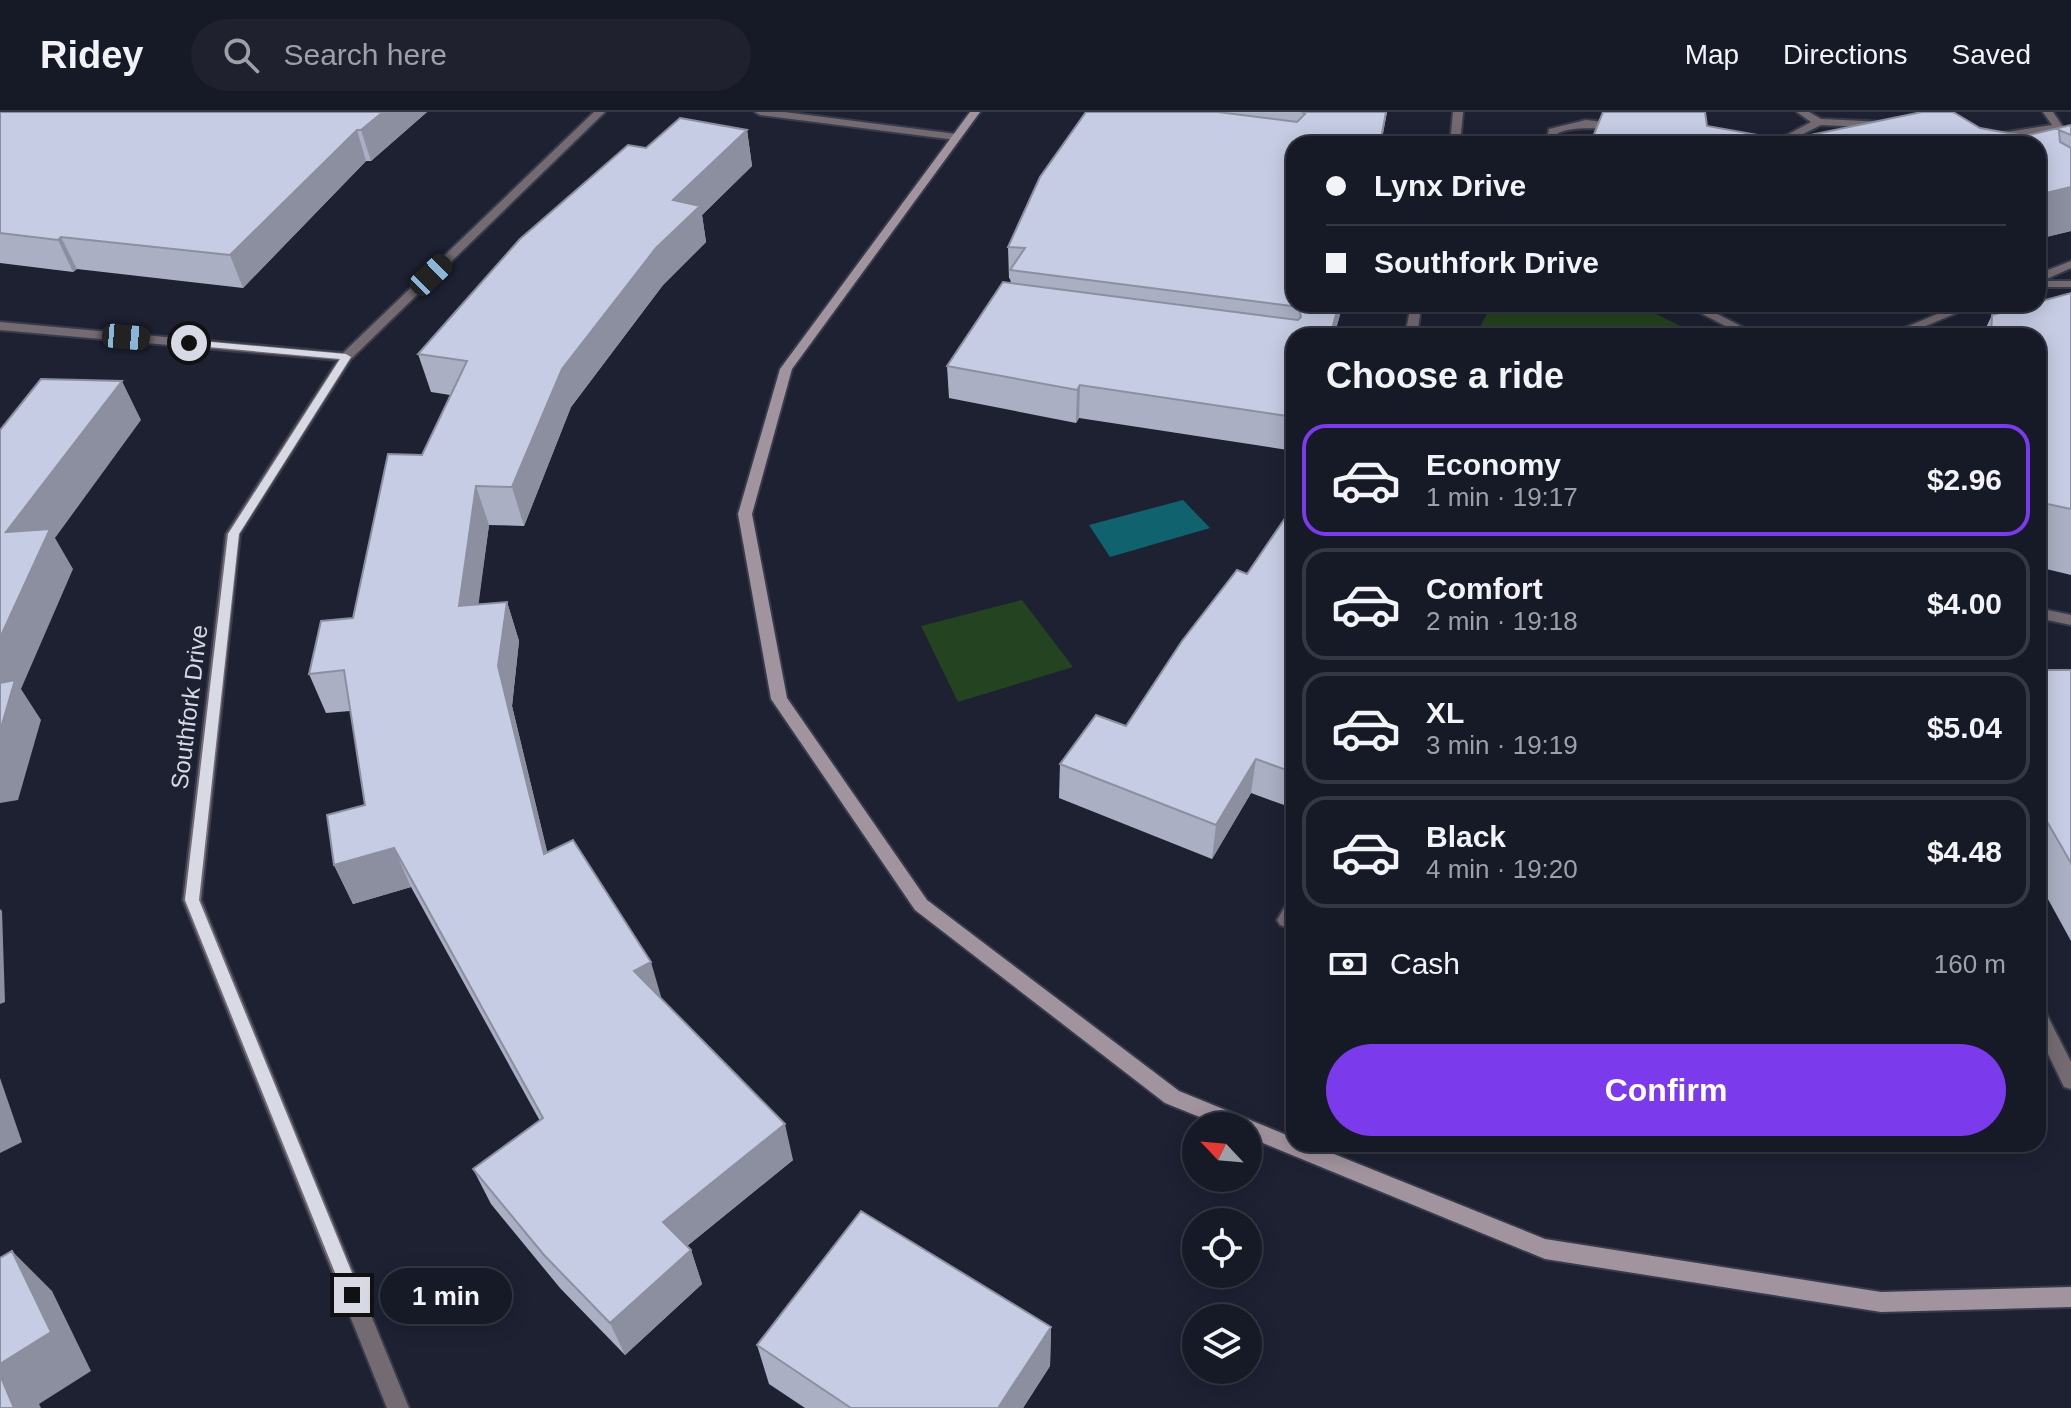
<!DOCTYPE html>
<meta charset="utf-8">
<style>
:root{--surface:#161926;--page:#1f222e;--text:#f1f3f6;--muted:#9ea0a7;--line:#353843;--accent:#7c3aed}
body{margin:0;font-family:Helvetica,sans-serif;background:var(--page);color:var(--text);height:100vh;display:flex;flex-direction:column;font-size:30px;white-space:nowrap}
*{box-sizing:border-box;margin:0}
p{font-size:26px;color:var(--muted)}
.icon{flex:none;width:44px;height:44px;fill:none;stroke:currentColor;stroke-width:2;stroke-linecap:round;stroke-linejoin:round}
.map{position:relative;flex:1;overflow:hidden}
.panel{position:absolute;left:1286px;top:216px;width:760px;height:824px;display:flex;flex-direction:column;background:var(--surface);border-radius:24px;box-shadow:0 4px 20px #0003,0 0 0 2px var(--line)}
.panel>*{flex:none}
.guide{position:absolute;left:1286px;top:24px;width:760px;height:176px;border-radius:24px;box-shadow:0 4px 20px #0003,0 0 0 2px var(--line);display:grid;align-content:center;height:176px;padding:0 40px;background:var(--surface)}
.needle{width:52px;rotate:296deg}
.controls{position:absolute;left:1182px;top:1000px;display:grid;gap:16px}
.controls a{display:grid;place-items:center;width:80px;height:80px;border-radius:50%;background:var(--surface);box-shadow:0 4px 20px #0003,0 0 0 2px var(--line);font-size:40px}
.end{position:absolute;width:36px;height:36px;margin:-18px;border:10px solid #d7dae5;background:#111;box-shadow:0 0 0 4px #111}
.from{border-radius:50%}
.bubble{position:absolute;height:56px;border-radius:28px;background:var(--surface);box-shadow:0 4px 20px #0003,0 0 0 2px var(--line);font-size:26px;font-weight:700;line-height:56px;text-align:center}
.car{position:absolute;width:24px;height:48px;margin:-24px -12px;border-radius:10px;box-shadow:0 0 6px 2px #0007;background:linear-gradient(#222 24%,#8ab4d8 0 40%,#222 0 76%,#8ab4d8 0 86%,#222 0)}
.guide b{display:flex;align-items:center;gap:28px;height:76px;font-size:30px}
.guide b+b{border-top:2px solid var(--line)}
.guide i{width:20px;height:20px;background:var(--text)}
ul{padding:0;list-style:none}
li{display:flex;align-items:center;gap:24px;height:112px;margin:0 16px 12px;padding:0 24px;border:4px solid var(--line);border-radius:24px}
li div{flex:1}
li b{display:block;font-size:30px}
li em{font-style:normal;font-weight:700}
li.active{border-color:var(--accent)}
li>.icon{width:72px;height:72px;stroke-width:1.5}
h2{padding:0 40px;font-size:36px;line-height:96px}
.pay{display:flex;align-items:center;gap:20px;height:88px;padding:0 40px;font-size:30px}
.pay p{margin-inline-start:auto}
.button{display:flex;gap:16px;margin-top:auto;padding:16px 40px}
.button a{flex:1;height:92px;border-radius:48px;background:var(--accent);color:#fff;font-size:32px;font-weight:700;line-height:92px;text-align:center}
header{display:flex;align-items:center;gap:48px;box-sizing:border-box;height:112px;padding:0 40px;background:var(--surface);border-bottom:2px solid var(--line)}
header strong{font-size:38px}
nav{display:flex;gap:44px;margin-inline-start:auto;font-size:28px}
.search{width:560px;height:72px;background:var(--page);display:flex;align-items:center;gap:20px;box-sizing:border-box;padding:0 28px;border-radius:44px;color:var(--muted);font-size:30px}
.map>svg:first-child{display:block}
.green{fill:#244321}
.water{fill:#10626e}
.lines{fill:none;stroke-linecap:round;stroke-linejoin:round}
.street-casing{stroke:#373b4b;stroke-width:4}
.secondary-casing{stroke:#373b4b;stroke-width:4}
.street{fill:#736b71;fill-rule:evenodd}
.secondary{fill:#a2949e;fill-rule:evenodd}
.wall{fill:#aaafc3}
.shaded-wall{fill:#8b8f9f}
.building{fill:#c6cce3;stroke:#8b8f9f;stroke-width:2}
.route{fill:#d7dae5}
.labels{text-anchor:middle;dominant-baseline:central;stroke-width:8;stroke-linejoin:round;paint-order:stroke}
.street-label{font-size:24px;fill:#d7dae5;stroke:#1d2132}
</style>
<header>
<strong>Ridey</strong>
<div class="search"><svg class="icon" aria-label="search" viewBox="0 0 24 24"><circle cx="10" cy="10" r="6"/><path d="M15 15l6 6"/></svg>Search here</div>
<nav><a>Map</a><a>Directions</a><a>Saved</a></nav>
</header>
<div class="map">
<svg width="2071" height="1296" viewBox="0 0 2071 1296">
<rect width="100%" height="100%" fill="#1d2132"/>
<path class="green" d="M1515,192H1614L1646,197L1701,224H1475L1488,200Z
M1022,488L1073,555L958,590L921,514Z"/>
<path class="water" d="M1183,388L1210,416L1110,445L1089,413Z"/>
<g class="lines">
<defs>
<path id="street" d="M594,0H605L351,247L240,422L201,788L409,1296H387L183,788L226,422L338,248L0,218V210L343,241Z
M755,0H784L956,22L961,25L956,28L760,3Z
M1453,0H1463L1460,32H1450Z
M1797,0H1809L1821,7L1886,10L1891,13L1886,16L1821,13L1783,32H1770L1811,10Z
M2043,0H2053L2063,15L2062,17L1994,28L1989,25L1994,22L2052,13Z
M1586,8L1620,12L1625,15C1613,21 1582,11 1558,21L1556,32H1546L1549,17Z
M2071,149V156L2042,169H2071V175H2038V162Z
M1411,192H1425L1421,196L1417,224H1405Z
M1683,192H1698L1760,224H1745Z
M1961,192H1978L1902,224H1885Z
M2038,496L2071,503V513L2038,506Z
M1294,788V810L1286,815L1280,813L1277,808C1282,800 1285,791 1294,788Z
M2038,894L2044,897L2071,950V977L2064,975L2038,921Z"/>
<path id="secondary" d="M970,0H980L792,257L752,402L787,586L927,788L1179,979L1294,1026V1032H1309L1545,1127L1881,1180L2071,1175V1195L1881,1200L1545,1147L1248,1025V1014H1222L1165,991L915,798L771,587L738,402L780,257Z"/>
</defs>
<use href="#street" class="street-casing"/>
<use href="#secondary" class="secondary-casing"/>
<use href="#street" class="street"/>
<use href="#secondary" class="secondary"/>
</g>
<path class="wall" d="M0,0H427L371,49H366L243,176L77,157L73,160L0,151Z
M1086,0H1387L1381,32L1294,192H1343L1334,224H1294V339L1079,306L1076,311L949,286L947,254L1011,171L1010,167L1009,166L1008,135Z
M2071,13V119L2038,127L1590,32L1707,14L1786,28L1980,16L2025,24Z
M747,18L752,54L702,103L706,130L663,173L571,295L524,414L489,413L478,492L507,490L519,529L512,594L547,740L662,887L793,1048L687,1134L691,1138L702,1172L625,1243L560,1176L491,1092L473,1057L540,1009L411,775L353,792L334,753L365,693L350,599L326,601L309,562L353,506L422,343L450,283L431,280L418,242Z
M2071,181V463L2038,455V224H1982L1992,203Z
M1237,458L1294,673L1284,693L1251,681L1212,747L1059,686L1060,652L1126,614Z
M2038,558H2071V829L2038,769Z
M2038,933L2046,952L2038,962Z
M1051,1215L1050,1254L1023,1296H805L769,1272L757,1233Z"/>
<path class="shaded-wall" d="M383,0H427L371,49L361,18Z
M357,18L366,49L243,176L230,143Z
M747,18L752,54L702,103L706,130L663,173L571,295L524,414L512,375L562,257L673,88Z
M2071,75V119L2038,127V83Z
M61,125L77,157L73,160L58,128Z
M1339,192H1343L1334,224H1330Z
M122,269L141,308L55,426L73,457L21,577L41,608L18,688L0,691V526L6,420Z
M1080,273L1079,306L1076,311L1077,278Z
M476,374L489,413L473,534L459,494Z
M507,490L519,529L512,594L557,780L544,742L498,554Z
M1256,647L1251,681L1212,747L1216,713Z
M1294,650V673L1284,693L1289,659Z
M394,736L411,775L353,792L334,753Z
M0,797L2,799L5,890L0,892Z
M651,850L662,888L634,859Z
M0,966L22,1030L0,1041Z
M785,1012L793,1048L675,1144L663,1110Z
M691,1138L702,1172L625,1243L610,1211Z
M12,1139L52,1179L91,1259L39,1292L41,1296H14L0,1263V1252Z
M1051,1215L1050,1254L1023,1296H998Z"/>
<path class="building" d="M0,0H383L361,18H357L230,143L61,125L58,128L0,121Z
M1086,0H1218L1297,10L1305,2L1302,0H1386L1380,32H1294V192H1339L1330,224H1294V305L1080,273L1077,278L947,254L1003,170L1298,208L1301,205L1299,195L1010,158L1025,136L1008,135L1040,65Z
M1603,0H1705L1707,14L1786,28L1922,0H1953L1980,16L2025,24L2071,13V23L2059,18L2060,30L2071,36V75L2038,83V32H1590Z
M680,6L747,18L673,88L700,94L656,136L562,257L512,375L476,374L459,494L507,490L498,554L544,742L573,728L651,850L634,859L785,1012L663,1110L691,1138L610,1211L544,1143L473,1057L543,1006L394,736L334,753L327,703L365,693L344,558L309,562L321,509L353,506L388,342L422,343L467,249L418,242L520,127L628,33L646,36Z
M2071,181V397L2038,390V224H1991L1992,203L2031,192H2038V190Z
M41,267L122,269L6,420L50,417L0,526V318Z
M1294,393V650L1289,659L1256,647L1216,713L1060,652L1096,603L1126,614L1182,529L1237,458L1247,462Z
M2038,558H2071V751L2038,694Z
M15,568L0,619V571Z
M2038,933L2046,952H2038Z
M861,1099L1051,1215L998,1296H851L757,1233Z
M12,1139L51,1220L0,1252V1146Z
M0,1263L14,1296H0Z"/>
<path class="route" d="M189,228L346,242L351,245L239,422L199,788L361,1183L358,1189L352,1191L346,1189L344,1183L185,788L228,422L340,247L186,233Z"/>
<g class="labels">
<g class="street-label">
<text transform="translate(189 595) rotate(-83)">Southfork Drive</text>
</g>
</g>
</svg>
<div class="controls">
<a><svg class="needle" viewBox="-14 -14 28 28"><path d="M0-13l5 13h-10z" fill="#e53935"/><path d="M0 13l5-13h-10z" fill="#9ea0a7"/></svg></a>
<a><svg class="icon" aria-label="locate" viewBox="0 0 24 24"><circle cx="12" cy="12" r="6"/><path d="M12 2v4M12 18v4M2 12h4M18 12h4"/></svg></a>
<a><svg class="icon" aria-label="layers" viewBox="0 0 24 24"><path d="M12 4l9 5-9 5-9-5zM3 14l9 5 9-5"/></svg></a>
</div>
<i class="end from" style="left:189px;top:231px"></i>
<i class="end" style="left:352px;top:1183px"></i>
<div class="bubble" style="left:380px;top:1156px;width:132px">1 min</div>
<i class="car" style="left:431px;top:163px;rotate:46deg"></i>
<i class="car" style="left:126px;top:225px;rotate:95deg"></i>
<div class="guide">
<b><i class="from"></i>Lynx Drive</b>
<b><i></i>Southfork Drive</b>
</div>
<section class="panel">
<h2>Choose a ride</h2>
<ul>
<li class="active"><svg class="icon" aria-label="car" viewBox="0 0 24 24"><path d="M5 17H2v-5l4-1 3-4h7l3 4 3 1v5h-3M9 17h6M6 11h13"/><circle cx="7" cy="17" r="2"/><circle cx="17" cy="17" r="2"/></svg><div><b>Economy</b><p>1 min · 19:17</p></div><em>$2.96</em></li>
<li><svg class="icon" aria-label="car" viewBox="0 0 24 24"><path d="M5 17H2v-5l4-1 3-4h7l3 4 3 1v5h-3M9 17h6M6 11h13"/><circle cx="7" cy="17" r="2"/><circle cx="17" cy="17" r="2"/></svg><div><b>Comfort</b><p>2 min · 19:18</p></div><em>$4.00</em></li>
<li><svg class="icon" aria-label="car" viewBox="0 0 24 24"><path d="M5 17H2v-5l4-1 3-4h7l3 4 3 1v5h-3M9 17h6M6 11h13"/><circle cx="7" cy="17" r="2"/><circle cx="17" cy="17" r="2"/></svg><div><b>XL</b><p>3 min · 19:19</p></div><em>$5.04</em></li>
<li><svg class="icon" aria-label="car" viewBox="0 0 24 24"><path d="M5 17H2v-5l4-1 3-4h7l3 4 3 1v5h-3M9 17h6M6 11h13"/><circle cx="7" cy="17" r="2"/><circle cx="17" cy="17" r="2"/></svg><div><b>Black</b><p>4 min · 19:20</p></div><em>$4.48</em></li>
</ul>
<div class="pay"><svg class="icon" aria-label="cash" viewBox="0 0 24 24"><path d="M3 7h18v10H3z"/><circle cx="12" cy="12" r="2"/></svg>Cash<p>160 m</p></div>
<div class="button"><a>Confirm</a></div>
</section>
</div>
